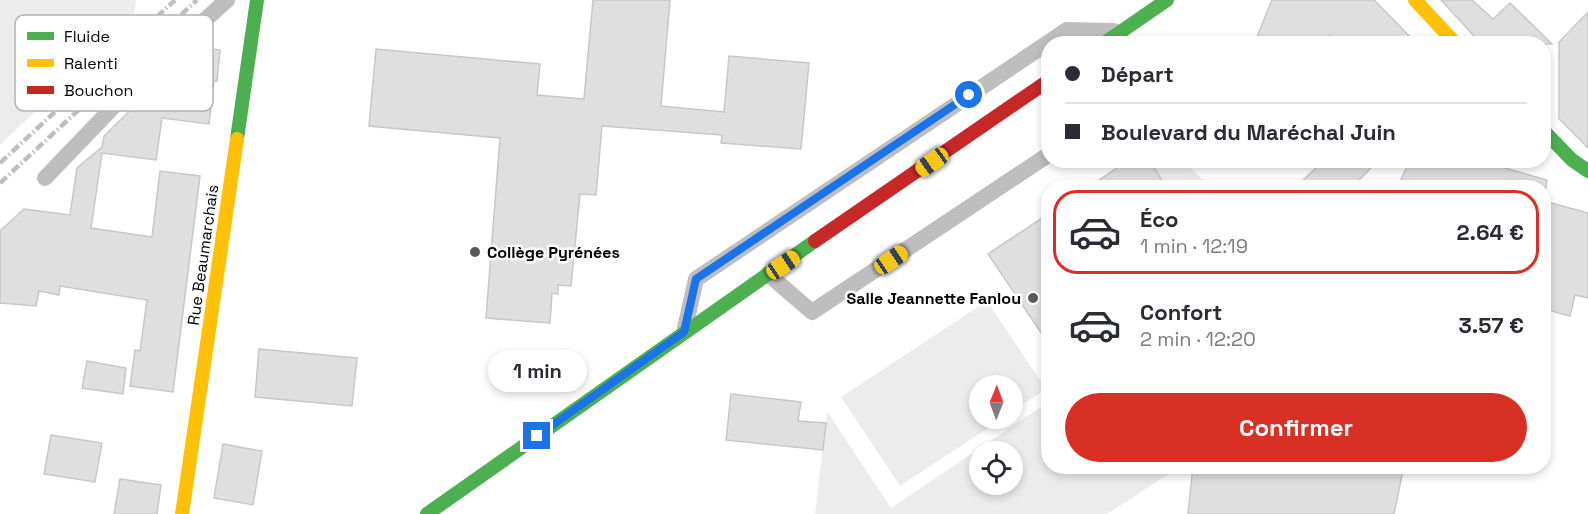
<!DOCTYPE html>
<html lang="fr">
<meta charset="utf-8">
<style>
:root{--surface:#fff;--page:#f2f2f3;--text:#2b2b33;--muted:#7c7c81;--line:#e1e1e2;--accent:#d93025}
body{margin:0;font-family:"Space Grotesk",sans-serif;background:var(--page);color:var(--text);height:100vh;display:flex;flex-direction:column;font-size:22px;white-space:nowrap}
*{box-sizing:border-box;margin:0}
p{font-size:20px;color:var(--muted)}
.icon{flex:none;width:33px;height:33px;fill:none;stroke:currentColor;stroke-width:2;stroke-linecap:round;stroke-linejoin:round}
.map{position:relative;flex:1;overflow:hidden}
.sheet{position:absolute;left:1041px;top:180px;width:510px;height:294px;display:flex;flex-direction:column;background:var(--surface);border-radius:24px;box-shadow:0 3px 9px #0003}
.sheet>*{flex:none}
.top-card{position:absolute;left:1041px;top:36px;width:510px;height:132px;border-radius:24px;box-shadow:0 3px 9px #0003;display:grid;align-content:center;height:132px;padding:0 24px;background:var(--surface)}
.needle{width:39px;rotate:1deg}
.tools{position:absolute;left:969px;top:375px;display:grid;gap:12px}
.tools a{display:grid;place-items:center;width:54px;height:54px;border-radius:50%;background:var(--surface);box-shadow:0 3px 9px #0003;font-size:30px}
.end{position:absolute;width:27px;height:27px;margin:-14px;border:8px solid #1a73e8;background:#fff;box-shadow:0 0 0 3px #fff}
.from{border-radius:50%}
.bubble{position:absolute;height:42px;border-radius:21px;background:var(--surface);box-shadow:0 3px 9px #0003;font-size:20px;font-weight:700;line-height:42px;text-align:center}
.car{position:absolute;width:18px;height:36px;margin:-18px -9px;border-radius:8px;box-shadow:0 0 4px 2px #0007;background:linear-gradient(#f5c518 24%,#345 0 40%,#f5c518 0 76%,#345 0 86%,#f5c518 0)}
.top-card b{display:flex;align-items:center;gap:21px;height:57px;font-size:22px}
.top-card b+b{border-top:2px solid var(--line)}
.top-card i{width:15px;height:15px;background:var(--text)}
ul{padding:10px 0 0;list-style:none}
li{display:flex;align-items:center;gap:18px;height:84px;margin:0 12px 9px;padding:0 12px;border:3px solid transparent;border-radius:24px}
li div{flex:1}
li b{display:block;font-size:22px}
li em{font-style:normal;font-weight:700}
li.current{border-color:var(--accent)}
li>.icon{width:54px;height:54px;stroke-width:1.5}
.button{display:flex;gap:12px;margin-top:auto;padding:12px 24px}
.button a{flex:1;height:69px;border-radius:36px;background:var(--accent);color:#fff;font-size:24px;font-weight:700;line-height:69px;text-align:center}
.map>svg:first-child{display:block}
.green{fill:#ececec;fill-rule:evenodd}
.building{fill:#dfdfdf;stroke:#c7c7c7;stroke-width:1.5}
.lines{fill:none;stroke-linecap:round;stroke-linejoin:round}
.lane{stroke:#bebebe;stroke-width:16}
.fast{stroke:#4caf50;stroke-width:14}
.slow{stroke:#ffc107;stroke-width:14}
.jam{stroke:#c62828;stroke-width:14}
.rail{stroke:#bebebe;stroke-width:4.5;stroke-dasharray:9 3 1.5 3;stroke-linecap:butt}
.route{stroke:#1a73e8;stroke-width:8}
.poi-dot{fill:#595959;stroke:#fff;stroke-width:2}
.labels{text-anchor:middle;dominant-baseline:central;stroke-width:5;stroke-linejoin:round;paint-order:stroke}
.poi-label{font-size:16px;font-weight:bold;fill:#000;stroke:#fff;text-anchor:start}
.street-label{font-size:16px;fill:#000;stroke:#fff}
.key{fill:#fff;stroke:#b2b2b2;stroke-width:1.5}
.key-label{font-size:16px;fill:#000}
</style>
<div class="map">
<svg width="1588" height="514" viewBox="0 0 1588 514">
<rect width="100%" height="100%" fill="#fff"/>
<path class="green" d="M0,0H136L134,17L0,145Z
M1149,161H1183L1202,179L1215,187H1167Z
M987,301L1046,389L1013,411L1012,386H980V418L1002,419L900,486L841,397Z
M1048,402V466L1174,467L1172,472L1107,514H815L827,411L891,508ZM980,452H1012V484H980Z"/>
<path class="building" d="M593,0H670L661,106L724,112L729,56L809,63L801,149L721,143L722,135L602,126L596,195L580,194L571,286L558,285V294L552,293L550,323L486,318L500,138L369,126L376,49L540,64L537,95L584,99Z
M1272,0H1374L1417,44H1337L1330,35L1322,44H1254Z
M1441,0H1472L1493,19L1510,3L1552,44H1474L1475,37Z
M1588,12V148L1559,119V42Z
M195,47L220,50L217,81H214L209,124L162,118L156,160L102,153L91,228L152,237L160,171L200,176L173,392L130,386L135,350L140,351L147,300L60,286L59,295L39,291L36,306L0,303V231L24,209L70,215L77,168L102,147L104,136Z
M1128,160H1149L1167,188H1088Z
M1324,160H1379L1351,188H1295Z
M1410,160H1508L1505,168L1547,180L1546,188H1397Z
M1544,201L1588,213V298L1575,295L1570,316L1544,309Z
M1048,214V343L988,254Z
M259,349L357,358L352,406L255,397Z
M87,361L126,368L123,394L82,388Z
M731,394L801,402L798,421L826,423L823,450L726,440Z
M51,435L102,443L95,482L44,474Z
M223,444L262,451L253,505L214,498Z
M1193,466H1404L1394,514H1188Z
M120,479L161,485L157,514H114Z"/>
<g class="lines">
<path class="lane" d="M45,178L142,77L227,0
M768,274L812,312L1048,155
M685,328L696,279L1067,30L1114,31"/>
<path class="fast" d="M1103,44L1167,0
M1544,131L1572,160L1588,171
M237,139L257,0
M427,514L815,241"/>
<path class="slow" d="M1415,0L1456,44
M182,514L237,139"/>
<path class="jam" d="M815,241L1048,81"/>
<path class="rail" d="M0,163L175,0
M0,183L197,0"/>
</g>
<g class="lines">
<path class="route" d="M537,436L684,332L696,279L969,95"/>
</g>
<g class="poi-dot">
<circle cx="475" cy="252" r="6"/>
<circle cx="1033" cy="298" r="6"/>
</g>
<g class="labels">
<g class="poi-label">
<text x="487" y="252">Collège Pyrénées</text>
<text x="1021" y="298" text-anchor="end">Salle Jeannette Fanlou</text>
</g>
<g class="street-label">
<text transform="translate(203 255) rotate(-82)">Rue Beaumarchais</text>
</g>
</g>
<rect x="15" y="15" width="198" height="96" rx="9" class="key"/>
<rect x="27" y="32" width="27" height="8" fill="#4caf50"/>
<rect x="27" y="59" width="27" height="8" fill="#ffc107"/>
<rect x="27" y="86" width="27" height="8" fill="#c62828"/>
<g class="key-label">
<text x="64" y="42">Fluide</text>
<text x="64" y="69">Ralenti</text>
<text x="64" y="96">Bouchon</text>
</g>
</svg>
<div class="tools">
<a><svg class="needle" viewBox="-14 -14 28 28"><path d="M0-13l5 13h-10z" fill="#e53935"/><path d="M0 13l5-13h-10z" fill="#7c7c81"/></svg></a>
<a><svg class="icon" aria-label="locate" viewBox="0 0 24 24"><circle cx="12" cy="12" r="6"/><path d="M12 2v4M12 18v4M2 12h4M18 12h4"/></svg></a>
</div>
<i class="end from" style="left:969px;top:95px"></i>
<i class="end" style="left:537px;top:436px"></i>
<div class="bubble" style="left:488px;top:350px;width:99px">1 min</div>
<i class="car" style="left:932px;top:162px;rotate:235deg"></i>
<i class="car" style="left:891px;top:260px;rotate:56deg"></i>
<i class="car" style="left:783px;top:265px;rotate:56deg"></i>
<div class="top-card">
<b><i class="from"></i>Départ</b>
<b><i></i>Boulevard du Maréchal Juin</b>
</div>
<section class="sheet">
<ul>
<li class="current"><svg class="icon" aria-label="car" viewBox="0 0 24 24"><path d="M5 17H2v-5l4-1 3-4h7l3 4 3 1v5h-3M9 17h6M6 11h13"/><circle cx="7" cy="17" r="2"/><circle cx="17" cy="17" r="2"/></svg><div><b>Éco</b><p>1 min · 12:19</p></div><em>2.64 €</em></li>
<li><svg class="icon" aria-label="car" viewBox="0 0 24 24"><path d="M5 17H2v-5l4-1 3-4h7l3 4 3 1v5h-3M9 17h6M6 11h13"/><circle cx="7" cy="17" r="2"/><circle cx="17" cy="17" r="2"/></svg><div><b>Confort</b><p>2 min · 12:20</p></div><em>3.57 €</em></li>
</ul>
<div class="button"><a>Confirmer</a></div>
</section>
</div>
